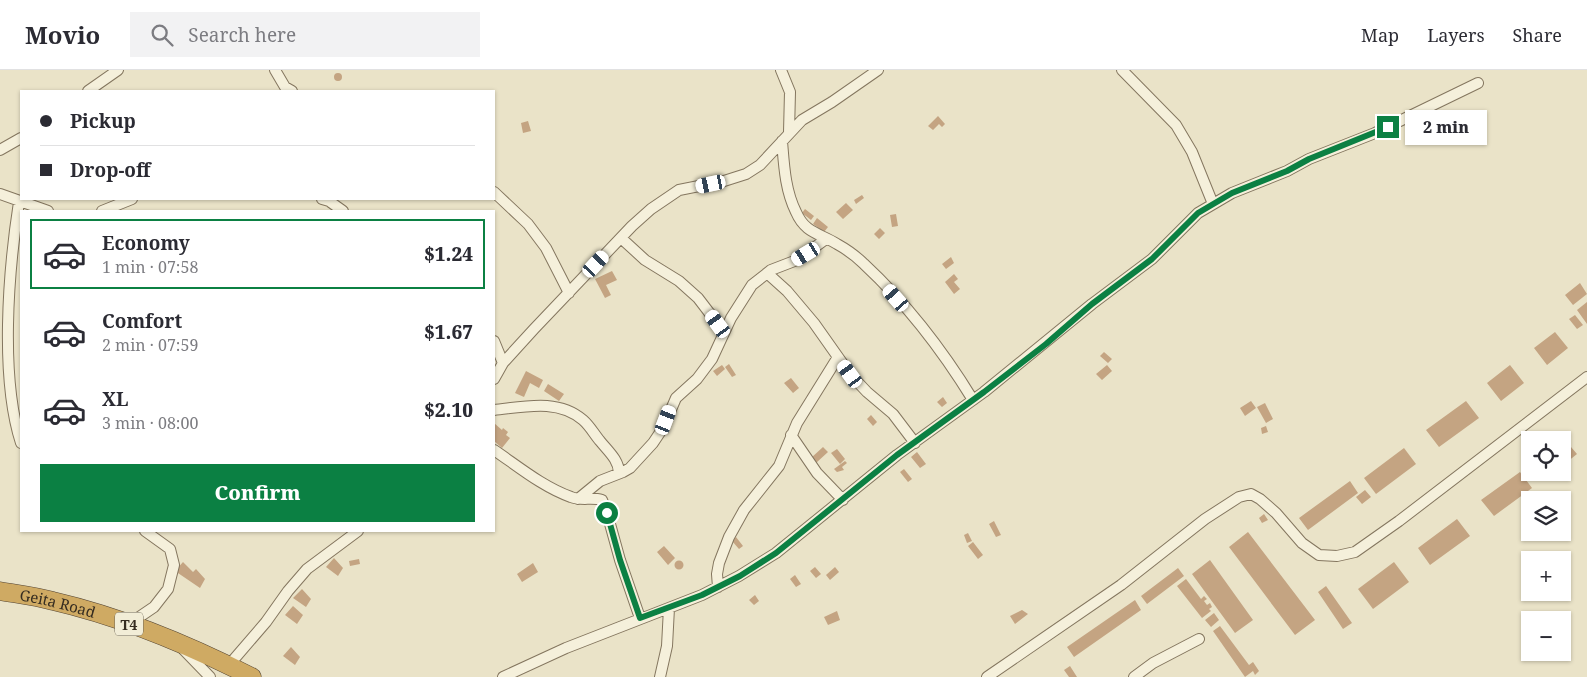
<!DOCTYPE html>
<meta charset="utf-8">
<style>
:root{--surface:#fff;--page:#f2f2f3;--text:#2b2b33;--muted:#7c7c81;--line:#e1e1e2;--accent:#0b8043}
body{margin:0;font-family:"Noto Serif",serif;background:var(--page);color:var(--text);height:100vh;display:flex;flex-direction:column;font-size:19px;white-space:nowrap}
*{box-sizing:border-box;margin:0}
p{font-size:16px;color:var(--muted)}
.icon{flex:none;width:28px;height:28px;fill:none;stroke:currentColor;stroke-width:2;stroke-linecap:round;stroke-linejoin:round}
.map{position:relative;flex:1;overflow:hidden}
.side{position:absolute;left:20px;top:140px;width:475px;height:322px;display:flex;flex-direction:column;background:var(--surface);border-radius:0px;box-shadow:0 1px 4px #0004}
.side>*{flex:none}
.hud{position:absolute;left:20px;top:20px;width:475px;height:110px;border-radius:0px;box-shadow:0 1px 4px #0004;display:grid;align-content:center;height:110px;padding:0 20px;background:var(--surface)}
.tools{position:absolute;left:1521px;top:361px;display:grid;gap:10px}
.tools a{display:grid;place-items:center;width:50px;height:50px;border-radius:0px;background:var(--surface);box-shadow:0 1px 4px #0004;font-size:25px}
.end{position:absolute;width:22px;height:22px;margin:-11px;border:6px solid #0b8043;background:#fff;box-shadow:0 0 0 2px #fff}
.from{border-radius:50%}
.bubble{position:absolute;height:35px;border-radius:0px;background:var(--surface);box-shadow:0 1px 4px #0004;font-size:16px;font-weight:800;line-height:35px;text-align:center}
.car{position:absolute;width:15px;height:30px;margin:-15px -8px;border-radius:6px;box-shadow:0 0 4px 1px #0007;background:linear-gradient(#fff 24%,#345 0 40%,#fff 0 76%,#345 0 86%,#fff 0)}
.hud b{display:flex;align-items:center;gap:18px;height:48px;font-size:19px}
.hud b+b{border-top:1px solid var(--line)}
.hud i{width:12px;height:12px;background:var(--text)}
ul{padding:9px 0 0;list-style:none}
li{display:flex;align-items:center;gap:15px;height:70px;margin:0 10px 8px;padding:0 10px;border:2px solid transparent;border-radius:0px}
li div{flex:1}
li b{display:block;font-size:19px}
li em{font-style:normal;font-weight:800}
li.active{border-color:var(--accent)}
li>.icon{width:45px;height:45px;stroke-width:1.5}
.cta{display:flex;gap:10px;margin-top:auto;padding:10px 20px}
.cta a{flex:1;height:58px;border-radius:0px;background:var(--accent);color:#fff;font-size:20px;font-weight:800;line-height:58px;text-align:center}
header{display:flex;align-items:center;gap:30px;box-sizing:border-box;height:70px;padding:0 25px;background:var(--surface);border-bottom:1px solid var(--line)}
header strong{font-size:24px}
nav{display:flex;gap:28px;margin-inline-start:auto;font-size:18px}
.search{width:350px;height:45px;background:var(--page);display:flex;align-items:center;gap:12px;box-sizing:border-box;padding:0 18px;border-radius:0px;color:var(--muted);font-size:19px}
.map>svg:first-child{display:block}
.building{fill:#c4a482}
.lines{fill:none;stroke-linecap:round;stroke-linejoin:round}
.street-casing{stroke:#84765f;stroke-width:12}
.highway-casing{stroke:#534433;stroke-width:19}
.street{stroke:#f5f0db;stroke-width:10}
.highway{stroke:#cfaa63;stroke-width:18}
.route{stroke:#0b8043;stroke-width:6}
.labels{text-anchor:middle;dominant-baseline:central;stroke-width:4;stroke-linejoin:round;paint-order:stroke}
.shield{fill:#f2edd7;stroke:#6e6758;stroke-width:1}
.shield-label{font-size:14px;font-weight:bold;fill:#362d21}
.street-label{font-size:15px;fill:#362d21;stroke:#f2edd7}
</style>
<header>
<strong>Movio</strong>
<div class="search"><svg class="icon" aria-label="search" viewBox="0 0 24 24"><circle cx="10" cy="10" r="6"/><path d="M15 15l6 6"/></svg>Search here</div>
<nav><a>Map</a><a>Layers</a><a>Share</a></nav>
</header>
<div class="map">
<svg width="1587" height="607" viewBox="0 0 1587 607">
<rect width="100%" height="100%" fill="#eae3c8"/>
<path class="building" d="M334 7a4 4 0 1 1 8 0a4 4 0 1 1-8 0Z
M938,46L945,54L942,57L939,54L933,60L928,56Z
M528,51L531,61L523,63L521,53Z
M862,125L864,128L856,134L854,130Z
M846,133L853,140L843,149L836,142Z
M805,139L814,146L811,150L802,143Z
M896,144L898,156L892,157L890,145Z
M817,148L828,157L824,162L813,154Z
M880,158L885,163L879,169L874,164Z
M951,187L954,193L946,199L942,194Z
M612,201L617,210L606,215L611,225L605,228L595,209Z
M954,204L958,209L954,212L960,219L954,224L945,212Z
M1580,213L1587,224L1573,235L1565,225Z
M1587,232V254L1577,240Z
M1575,245L1583,255L1577,259L1569,249Z
M1555,262L1568,278L1547,295L1534,278Z
M1104,282L1112,289L1108,293L1100,286Z
M729,294L736,305L732,307L725,297Z
M722,295L725,299L717,306L713,301Z
M1107,295L1112,301L1102,310L1096,304Z
M1510,295L1524,313L1501,331L1487,313Z
M526,301L543,310L539,318L530,313L524,327L515,323Z
M791,308L799,318L793,323L784,313Z
M548,314L564,324L559,331L544,321Z
M943,327L947,333L942,337L937,332Z
M1251,331L1256,338L1245,346L1240,338Z
M1466,331L1479,348L1439,377L1426,360Z
M1265,333L1273,349L1266,353L1257,337Z
M871,345L877,352L873,356L867,349Z
M494,353L502,360L503,358L508,362L506,365L510,368L502,378L494,371Z
M1266,356L1268,362L1262,364L1261,358Z
M1565,370L1577,384L1562,396V372Z
M823,377L828,382L816,393L811,388Z
M1404,378L1416,394L1376,424L1364,408Z
M837,379L845,389L840,394L831,383Z
M917,382L926,394L920,398L911,387Z
M845,391L847,393L842,397L844,400L837,402L834,399Z
M904,399L912,409L908,412L900,402Z
M1520,402L1532,418L1494,446L1481,430Z
M1350,411L1358,423L1308,460L1299,448Z
M1365,420L1371,427L1362,434L1356,427Z
M1264,444L1268,450L1262,453L1259,448Z
M1457,449L1470,466L1430,495L1418,478Z
M994,451L1001,465L996,467L989,454Z
M1248,462L1315,550L1295,565L1229,477Z
M968,463L972,471L967,473L964,465Z
M736,467L743,476L739,479L732,471Z
M973,472L983,485L978,489L968,476Z
M664,476L675,488L668,495L657,482Z
M334,488L343,498L338,506L326,497Z
M359,489L360,494L350,496L349,491Z
M1210,490L1253,550L1235,563L1192,504Z
M674.5 495a4.5 4.5 0 1 1 9 0a4.5 4.5 0 1 1-9 0Z
M183,492L193,502L196,499L205,509L200,518L175,501Z
M1394,492L1409,512L1373,539L1358,519Z
M533,493L538,502L522,512L517,504Z
M815,497L821,504L816,508L810,501Z
M835,497L839,502L830,510L826,505Z
M1178,498L1184,506L1147,534L1141,526Z
M795,505L801,514L796,517L790,509Z
M1186,509L1201,529L1204,526L1207,529L1204,531L1207,535L1210,533L1212,537L1209,539L1211,541L1202,548L1177,516Z
M1326,516L1352,553L1343,559L1318,522Z
M302,519L311,529L306,537L293,528Z
M755,525L759,531L754,535L749,530Z
M1135,530L1141,540L1074,587L1067,577Z
M293,536L303,545L297,554L285,545Z
M1022,540L1028,544L1015,554L1010,546Z
M837,541L840,550L828,555L824,547Z
M1214,543L1219,550L1211,557L1205,550Z
M1220,556L1249,595L1253,592L1259,601L1255,605L1253,601L1245,607L1213,561Z
M291,577L300,587L295,595L283,586Z
M1070,596L1077,607H1069L1064,600Z"/>
<g class="lines">
<defs>
<path id="street" d="M275,0L285,17L292,21
M781,0L790,22L789,62
M1122,0L1176,55L1192,82L1213,134
M88,21L118,0
M782,71C784,95 785,120 796,142C805,163 819,163 837,174C846,179 856,186 864,194C907,234 943,281 973,330
M0,80L21,68
M494,122L528,154L546,178L569,223
M0,124L48,141
M322,129L329,131L343,141
M19,132C8,203 0,308 21,373
M102,141L132,129
M621,168L645,190L679,211L698,228L724,262
M767,203L787,221L814,253L850,304L867,322L893,344L915,373
M494,271L503,293
M494,309L503,293L534,259L632,156L651,139L679,120L724,111L746,104L760,95L802,50L832,32L878,0
M494,340C523,337 558,328 583,350C590,356 594,364 600,371C608,381 619,390 619,403
M791,365L817,403L843,430
M494,380C519,397 543,417 571,427C581,431 592,427 602,430L607,443L620,490L640,548
M578,429L600,411L623,402L630,398L653,373L663,358L676,328L697,309L712,289L731,248L752,215L771,200L797,190L826,169
M718,517L717,504L719,493L729,467L744,440L779,396L797,353L838,287
M129,554L154,537L168,519L174,495L170,479L145,461
M183,579L210,607
M229,595L266,552L288,521L307,499L358,461
M503,607L566,578L702,525L739,506L776,483L897,385L984,322L1092,234L1152,189L1198,143L1232,123L1287,101L1309,89L1375,63L1478,13
M660,607L667,576L669,538
M987,607L1121,515L1205,449L1239,427L1251,424L1260,429L1276,443L1302,473L1319,485L1337,486L1355,482L1399,451L1587,307
M1134,607L1153,593L1199,569"/>
<g id="highway">
<path id="s1" d="M0,521C17,524 35,526 53,531C122,547 189,575 252,607"/>
</g>
</defs>
<use href="#street" class="street-casing"/>
<use href="#highway" class="highway-casing"/>
<use href="#street" class="street"/>
<use href="#highway" class="highway"/>
</g>
<g class="lines">
<path class="route" d="M607,443L620,490L640,548L702,525L740,506L776,483L897,385L984,322L1046,274L1092,234L1152,189L1198,143L1232,123L1287,101L1309,89L1388,57"/>
</g>
<g class="labels">
<rect class="shield" x="115" y="542.5" width="28" height="23" rx="4"/>
<g class="shield-label">
<text x="129" y="554">T4</text>
</g>
<g class="street-label">
<text stroke="none"><textPath href="#s1" startOffset="59">Geita Road</textPath></text>
</g>
</g>
</svg>
<div class="tools">
<a><svg class="icon" aria-label="locate" viewBox="0 0 24 24"><circle cx="12" cy="12" r="6"/><path d="M12 2v4M12 18v4M2 12h4M18 12h4"/></svg></a>
<a><svg class="icon" aria-label="layers" viewBox="0 0 24 24"><path d="M12 4l9 5-9 5-9-5zM3 14l9 5 9-5"/></svg></a>
<a>+</a>
<a>−</a>
</div>
<i class="end from" style="left:607px;top:443px"></i>
<i class="end" style="left:1388px;top:57px"></i>
<div class="bubble" style="left:1405px;top:40px;width:82px">2 min</div>
<i class="car" style="left:711px;top:114px;rotate:258deg"></i>
<i class="car" style="left:806px;top:184px;rotate:239deg"></i>
<i class="car" style="left:596px;top:194px;rotate:43deg"></i>
<i class="car" style="left:896px;top:228px;rotate:319deg"></i>
<i class="car" style="left:718px;top:254px;rotate:324deg"></i>
<i class="car" style="left:850px;top:304px;rotate:324deg"></i>
<i class="car" style="left:666px;top:350px;rotate:21deg"></i>
<div class="hud">
<b><i class="from"></i>Pickup</b>
<b><i></i>Drop-off</b>
</div>
<section class="side">
<ul>
<li class="active"><svg class="icon" aria-label="car" viewBox="0 0 24 24"><path d="M5 17H2v-5l4-1 3-4h7l3 4 3 1v5h-3M9 17h6M6 11h13"/><circle cx="7" cy="17" r="2"/><circle cx="17" cy="17" r="2"/></svg><div><b>Economy</b><p>1 min · 07:58</p></div><em>$1.24</em></li>
<li><svg class="icon" aria-label="car" viewBox="0 0 24 24"><path d="M5 17H2v-5l4-1 3-4h7l3 4 3 1v5h-3M9 17h6M6 11h13"/><circle cx="7" cy="17" r="2"/><circle cx="17" cy="17" r="2"/></svg><div><b>Comfort</b><p>2 min · 07:59</p></div><em>$1.67</em></li>
<li><svg class="icon" aria-label="car" viewBox="0 0 24 24"><path d="M5 17H2v-5l4-1 3-4h7l3 4 3 1v5h-3M9 17h6M6 11h13"/><circle cx="7" cy="17" r="2"/><circle cx="17" cy="17" r="2"/></svg><div><b>XL</b><p>3 min · 08:00</p></div><em>$2.10</em></li>
</ul>
<div class="cta"><a>Confirm</a></div>
</section>
</div>
